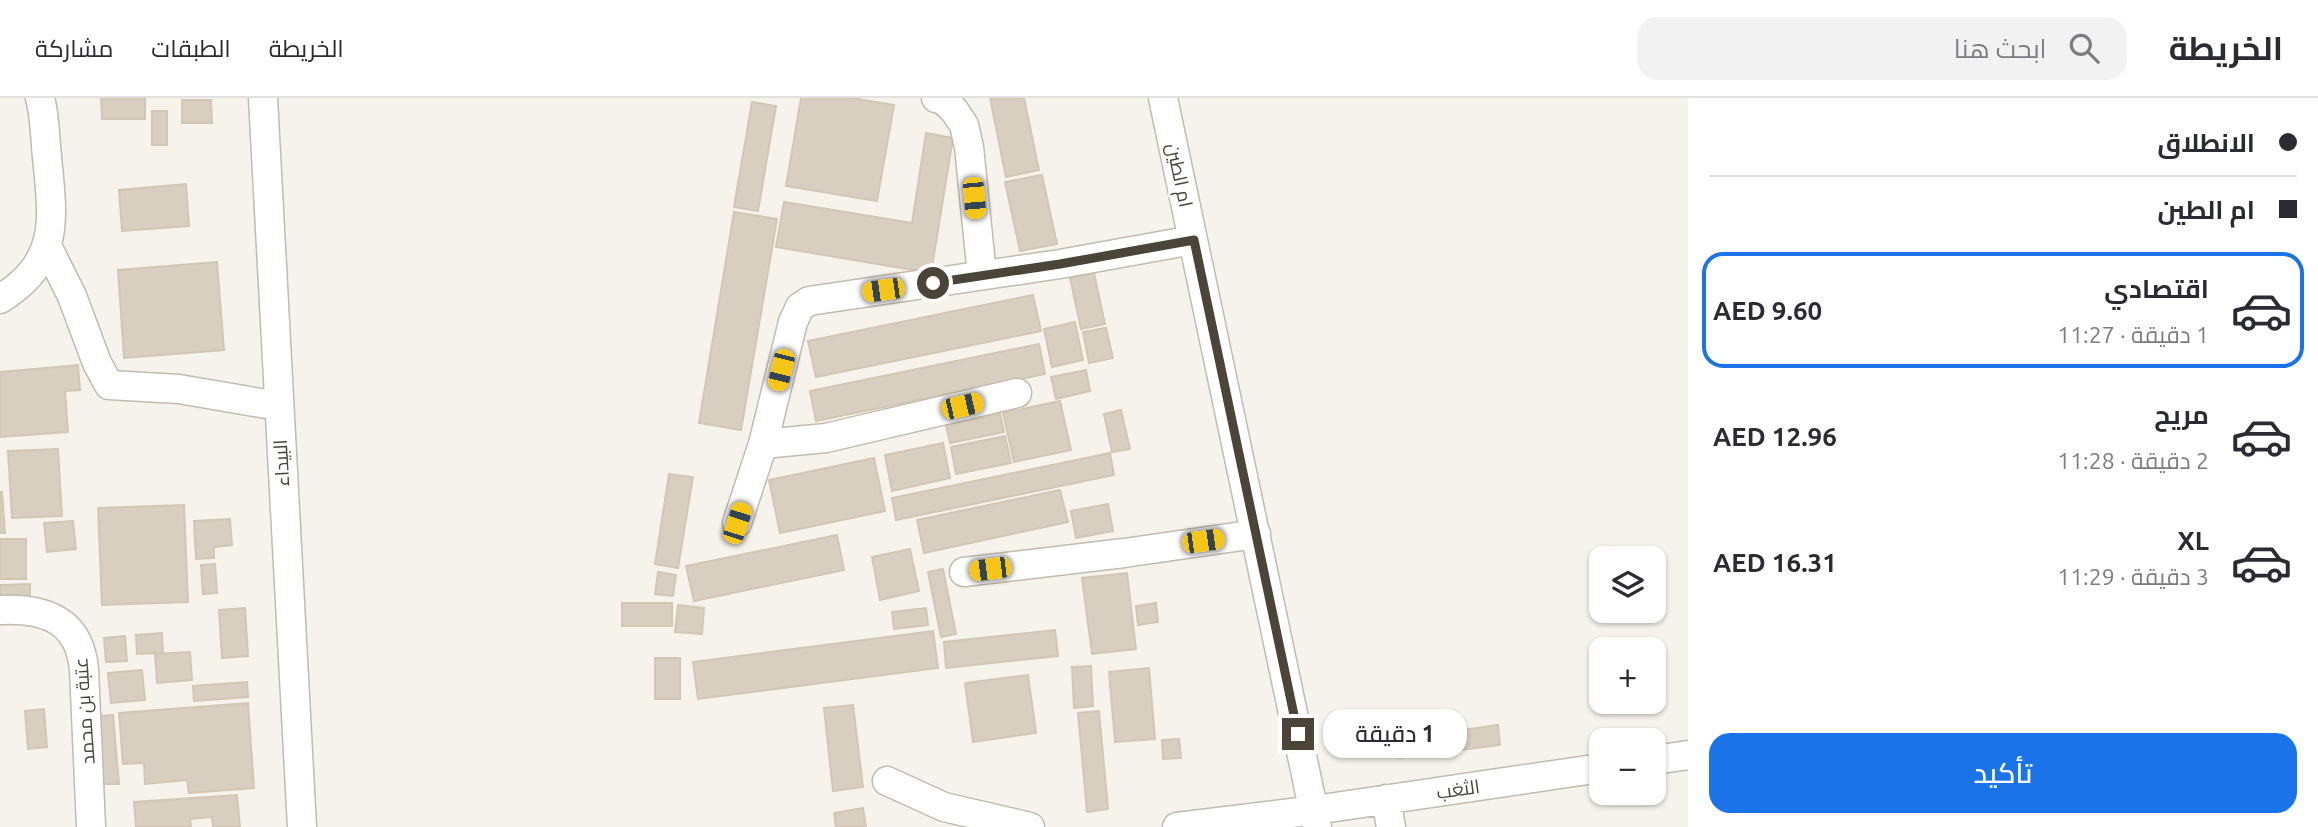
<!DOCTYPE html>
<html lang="ar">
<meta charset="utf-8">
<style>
:root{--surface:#fff;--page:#f2f2f3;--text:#2b2b33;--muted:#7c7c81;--line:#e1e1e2;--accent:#1a73e8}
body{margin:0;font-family:Ubuntu,Cairo,sans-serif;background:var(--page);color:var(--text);direction:rtl;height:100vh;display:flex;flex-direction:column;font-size:26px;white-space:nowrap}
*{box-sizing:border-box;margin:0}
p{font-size:23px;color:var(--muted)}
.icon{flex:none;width:38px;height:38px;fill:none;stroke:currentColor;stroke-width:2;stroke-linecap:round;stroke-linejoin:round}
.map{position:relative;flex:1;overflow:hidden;direction:ltr}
.panel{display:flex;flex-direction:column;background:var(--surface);width:630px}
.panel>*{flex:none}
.hud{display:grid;align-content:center;height:154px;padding:0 21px;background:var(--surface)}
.fabs{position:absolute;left:1589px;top:448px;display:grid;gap:14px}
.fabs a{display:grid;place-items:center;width:77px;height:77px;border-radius:14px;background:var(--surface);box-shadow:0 2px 5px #0004;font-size:35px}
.end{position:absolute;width:32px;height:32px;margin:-16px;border:9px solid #4b4439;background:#fff;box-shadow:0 0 0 4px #fff}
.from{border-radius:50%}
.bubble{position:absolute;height:49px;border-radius:21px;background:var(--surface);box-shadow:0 2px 5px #0004;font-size:23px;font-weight:600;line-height:49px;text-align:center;direction:rtl}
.car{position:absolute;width:21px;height:42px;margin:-21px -10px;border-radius:9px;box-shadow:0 0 5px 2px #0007;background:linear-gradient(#f5c518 24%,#345 0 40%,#f5c518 0 76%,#345 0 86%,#f5c518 0)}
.hud b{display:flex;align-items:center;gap:24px;height:66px;font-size:26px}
.hud b+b{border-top:2px solid var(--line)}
.hud i{width:18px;height:18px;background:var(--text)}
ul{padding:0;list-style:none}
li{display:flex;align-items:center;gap:21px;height:116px;margin:0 14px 10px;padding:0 7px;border:4px solid transparent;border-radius:21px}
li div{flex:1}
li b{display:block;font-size:26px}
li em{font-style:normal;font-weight:600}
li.selected{border-color:var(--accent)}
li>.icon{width:63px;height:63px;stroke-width:1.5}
.cta{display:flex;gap:14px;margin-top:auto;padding:14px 21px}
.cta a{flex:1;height:80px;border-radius:21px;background:var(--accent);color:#fff;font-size:28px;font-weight:600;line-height:80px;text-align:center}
header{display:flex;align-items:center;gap:42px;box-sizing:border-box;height:98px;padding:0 35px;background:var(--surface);border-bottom:2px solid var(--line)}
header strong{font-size:33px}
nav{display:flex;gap:38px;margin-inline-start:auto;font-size:24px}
.search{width:490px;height:63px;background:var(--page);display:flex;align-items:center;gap:18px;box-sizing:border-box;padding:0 24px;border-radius:21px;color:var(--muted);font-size:26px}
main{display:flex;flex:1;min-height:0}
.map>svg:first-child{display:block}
.building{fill:#d8cfc1;stroke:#d3c7b4;stroke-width:2}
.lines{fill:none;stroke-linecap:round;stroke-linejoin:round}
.minor-casing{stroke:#c2bbae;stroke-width:31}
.minor{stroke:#fff;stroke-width:28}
.route{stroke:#4b4439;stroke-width:9}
.labels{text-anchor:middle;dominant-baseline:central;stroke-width:5;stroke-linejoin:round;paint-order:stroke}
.street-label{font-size:19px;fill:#4b4439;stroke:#fff}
</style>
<header>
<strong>الخريطة</strong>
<div class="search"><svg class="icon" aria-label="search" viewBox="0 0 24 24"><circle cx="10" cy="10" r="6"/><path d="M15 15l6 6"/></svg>ابحث هنا</div>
<nav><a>الخريطة</a><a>الطبقات</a><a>مشاركة</a></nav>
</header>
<main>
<section class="panel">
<div class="hud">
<b><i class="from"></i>الانطلاق</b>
<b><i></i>ام الطين</b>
</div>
<ul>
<li class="selected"><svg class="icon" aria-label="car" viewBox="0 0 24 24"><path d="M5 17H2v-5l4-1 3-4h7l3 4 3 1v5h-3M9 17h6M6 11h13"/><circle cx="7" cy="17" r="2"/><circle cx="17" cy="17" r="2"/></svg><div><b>اقتصادي</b><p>1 دقيقة · 11:27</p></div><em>AED 9.60</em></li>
<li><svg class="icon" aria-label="car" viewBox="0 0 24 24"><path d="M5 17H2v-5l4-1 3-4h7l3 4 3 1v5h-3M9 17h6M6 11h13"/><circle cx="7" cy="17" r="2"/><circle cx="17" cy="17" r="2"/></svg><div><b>مريح</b><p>2 دقيقة · 11:28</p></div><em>AED 12.96</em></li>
<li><svg class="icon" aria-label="car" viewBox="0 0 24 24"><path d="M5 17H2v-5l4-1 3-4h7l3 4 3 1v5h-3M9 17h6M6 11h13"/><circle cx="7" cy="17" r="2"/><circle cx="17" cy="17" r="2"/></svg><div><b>XL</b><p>3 دقيقة · 11:29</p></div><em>AED 16.31</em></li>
</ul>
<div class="cta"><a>تأكيد</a></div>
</section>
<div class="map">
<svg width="1688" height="729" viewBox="0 0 1688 729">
<rect width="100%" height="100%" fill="#f6f3ec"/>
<path class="building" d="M101,0H145V21H102Z
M801,0H852L894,7L877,103L786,88Z
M990,0H1024L1039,72L1006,79Z
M182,2H211L212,25H182Z
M752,4L776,8L758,113L734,109Z
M152,13H167V47H152Z
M926,35L953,40L931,175L776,149L784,104L912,125Z
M1042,77L1057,146L1020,153L1005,84Z
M186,86L189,128L122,133L119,92Z
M734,114L777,121L741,332L699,325Z
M217,164L224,252L124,260L118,172Z
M1094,175L1105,226L1081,231L1070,180Z
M1033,197L1041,233L816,279L808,243Z
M1075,224L1083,262L1052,269L1044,231Z
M1106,230L1113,260L1089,265L1083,234Z
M1039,246L1045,276L816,323L810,293Z
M78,267L80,292L65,293L68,334L0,339V274Z
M1086,272L1090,293L1056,301L1051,279Z
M1060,303L1071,352L1014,364L1003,315Z
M1121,312L1130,351L1112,354L1104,316Z
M1000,316L1004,334L950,345L946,327Z
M1005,338L1011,365L956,376L951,349Z
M943,345L950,380L892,393L885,357Z
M58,351L62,418L12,420L8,353Z
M1110,355L1114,377L896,422L892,400Z
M874,360L885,413L780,435L769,382Z
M669,376L693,379L678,470L655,466Z
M1060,392L1068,424L924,455L917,422Z
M0,394H2L5,435H0Z
M1108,406L1113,433L1076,440L1071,413Z
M184,407L188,504L102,507L98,410Z
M230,421L232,447L214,449V460L196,461L194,423Z
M73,423L76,451L47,454L44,425Z
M837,437L844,472L694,503L686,468Z
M0,441H26V481H0Z
M910,451L919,493L880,502L872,459Z
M215,466L217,495L203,496L201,467Z
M943,471L956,536L941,539L928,474Z
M658,474L676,477L673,498L655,496Z
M1127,475L1136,551L1092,556L1082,480Z
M30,486V503L0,504V487Z
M622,505H672V528H622Z
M1156,505L1158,524L1138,527L1136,508Z
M678,507L704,510L702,536L675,534Z
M245,510L248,558L222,560L219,512Z
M926,510L928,527L894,531L892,514Z
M1055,532L1058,558L946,570L944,544Z
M933,533L938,570L698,601L693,564Z
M162,535L163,555L137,556L136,537Z
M125,538L127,563L106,564L104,540Z
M190,554L192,582L157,585L155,556Z
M655,560H680V601H655Z
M1091,568L1093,608L1074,610L1072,569Z
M1149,570L1155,641L1115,644L1109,574Z
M142,572L145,602L111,605L108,575Z
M1028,577L1036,635L973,644L965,585Z
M247,584L248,599L194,603L193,588Z
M248,605L254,690L189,695L187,682L145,686L144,665L123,666L119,615Z
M853,607L863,689L833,693L824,610Z
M44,611L47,649L28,651L25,613Z
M1099,613L1108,711L1087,714L1078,615Z
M113,617L119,686H102L97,618Z
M1498,627L1500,647L1399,660L1397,647L1456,636V633Z
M1179,641L1181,660L1163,661L1162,642Z
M237,697L240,729H213L212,719L190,721L191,729H136L134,704Z
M863,710L866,729H836L834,715Z"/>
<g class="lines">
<defs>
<path id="minor" d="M263,0L302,729
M936,0L943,2L954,12L964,27L969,49L982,177
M1163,0L1317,729
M47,148L72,198L97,265L109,287L179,291L278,308
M0,201C61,163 53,122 47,59C45,40 45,18 40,0
M763,346L826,340L1017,295
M737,425L763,346L793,224L800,209L809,203L1060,166L1193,142
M964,474L1124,455L1256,436
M0,512C44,510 79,521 84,571L91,729
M1654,662L1688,657
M887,683L944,709L1030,729
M1386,701L1391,729
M1177,729L1315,712L1601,670"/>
</defs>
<use href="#minor" class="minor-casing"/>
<use href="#minor" class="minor"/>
</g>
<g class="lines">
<path class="route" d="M933,185L1060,166L1194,142L1298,636"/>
</g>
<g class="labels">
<g class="street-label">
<text transform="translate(1180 77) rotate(78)">ام الطين</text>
<text transform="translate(281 365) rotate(-93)">البيداء</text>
<text transform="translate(84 613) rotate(-94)">عتبة بن محمد</text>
<text transform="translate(1458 691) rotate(-8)">الثغب</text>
</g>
</g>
</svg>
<div class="fabs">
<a><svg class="icon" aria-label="layers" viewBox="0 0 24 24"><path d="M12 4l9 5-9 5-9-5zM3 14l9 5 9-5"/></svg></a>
<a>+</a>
<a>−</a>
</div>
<i class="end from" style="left:933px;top:185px"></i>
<i class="end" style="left:1298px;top:636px"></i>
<div class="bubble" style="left:1323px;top:611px;width:144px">1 دقيقة</div>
<i class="car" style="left:974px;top:100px;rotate:175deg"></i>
<i class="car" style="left:883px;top:192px;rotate:262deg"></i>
<i class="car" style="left:781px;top:272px;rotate:194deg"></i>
<i class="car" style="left:962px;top:308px;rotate:77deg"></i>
<i class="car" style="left:737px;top:425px;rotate:18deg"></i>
<i class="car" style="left:1203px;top:443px;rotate:82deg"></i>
<i class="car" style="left:990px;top:471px;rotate:263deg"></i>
</div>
</main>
